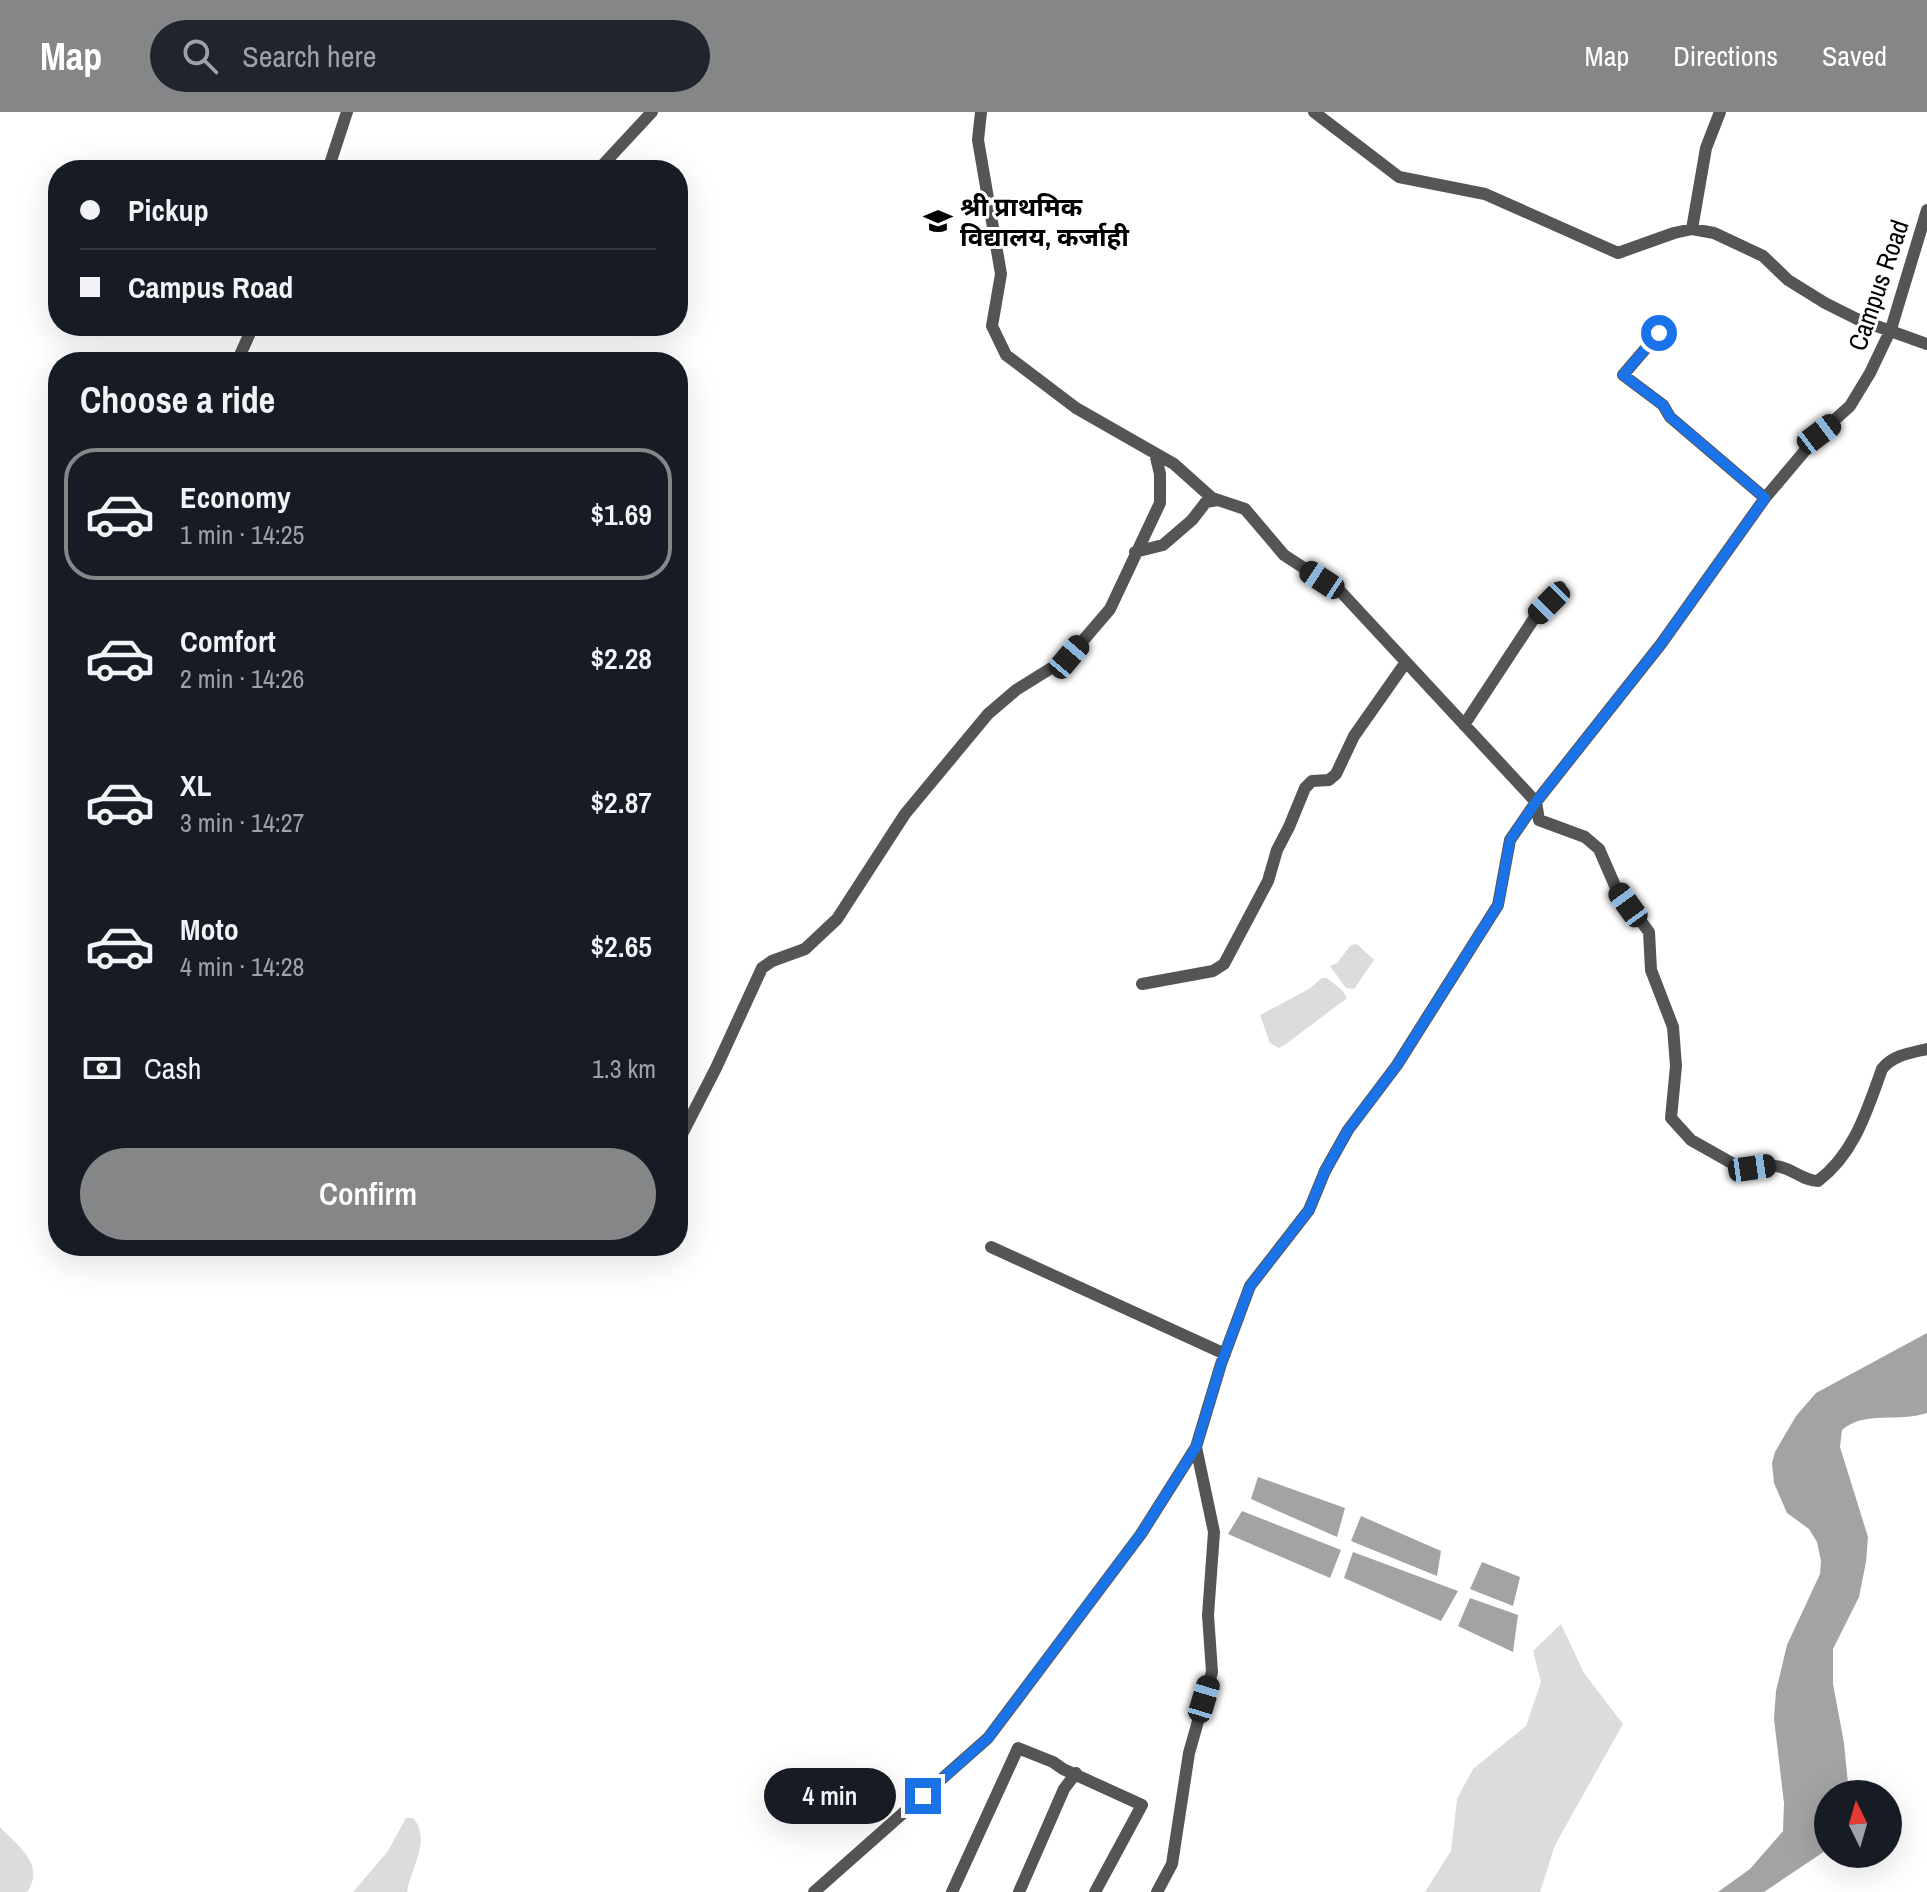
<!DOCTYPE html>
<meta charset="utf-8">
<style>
:root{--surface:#171b24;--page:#20242c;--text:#f1f3f6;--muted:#9ea1a6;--line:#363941;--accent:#858687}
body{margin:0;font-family:"Archivo Narrow","Noto Sans Devanagari",sans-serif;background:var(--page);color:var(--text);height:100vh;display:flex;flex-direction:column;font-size:30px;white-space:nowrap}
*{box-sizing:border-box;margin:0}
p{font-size:26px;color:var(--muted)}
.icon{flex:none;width:44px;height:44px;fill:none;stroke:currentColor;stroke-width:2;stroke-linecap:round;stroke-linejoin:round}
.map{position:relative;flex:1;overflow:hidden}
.panel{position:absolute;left:48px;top:240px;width:640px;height:904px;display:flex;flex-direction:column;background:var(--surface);border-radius:32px;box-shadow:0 8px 32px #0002}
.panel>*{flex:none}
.guide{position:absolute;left:48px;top:48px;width:640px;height:176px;border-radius:32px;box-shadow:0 8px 32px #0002;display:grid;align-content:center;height:176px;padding:0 32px;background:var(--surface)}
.needle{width:52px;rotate:355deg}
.buttons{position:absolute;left:1814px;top:1668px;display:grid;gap:16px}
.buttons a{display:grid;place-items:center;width:88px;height:88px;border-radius:50%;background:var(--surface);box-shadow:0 8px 32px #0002;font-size:40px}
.end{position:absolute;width:36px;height:36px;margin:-18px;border:10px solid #1a73e8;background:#fff;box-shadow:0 0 0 4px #fff}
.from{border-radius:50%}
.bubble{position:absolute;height:56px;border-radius:28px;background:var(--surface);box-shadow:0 8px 32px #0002;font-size:26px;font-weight:600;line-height:56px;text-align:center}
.car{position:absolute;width:24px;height:48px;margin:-24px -12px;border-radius:10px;box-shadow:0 0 6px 2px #0007;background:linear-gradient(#222 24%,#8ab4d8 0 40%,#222 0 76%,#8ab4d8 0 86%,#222 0)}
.guide b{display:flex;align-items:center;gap:28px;height:76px;font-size:30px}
.guide b+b{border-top:2px solid var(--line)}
.guide i{width:20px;height:20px;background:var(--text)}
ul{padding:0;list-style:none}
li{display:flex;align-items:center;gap:24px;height:132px;margin:0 16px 12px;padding:0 16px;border:4px solid transparent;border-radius:32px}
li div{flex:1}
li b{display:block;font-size:30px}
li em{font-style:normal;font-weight:600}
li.active{border-color:var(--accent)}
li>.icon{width:72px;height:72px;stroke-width:1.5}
h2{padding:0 32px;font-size:36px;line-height:96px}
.pay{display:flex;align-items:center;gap:20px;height:88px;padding:0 32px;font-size:30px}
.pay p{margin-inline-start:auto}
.primary-button{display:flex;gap:16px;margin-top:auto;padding:16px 32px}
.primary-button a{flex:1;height:92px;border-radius:48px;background:var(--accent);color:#fff;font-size:32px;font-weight:600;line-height:92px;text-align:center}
header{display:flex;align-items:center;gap:48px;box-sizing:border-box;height:112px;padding:0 40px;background:var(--accent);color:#fff}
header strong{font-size:38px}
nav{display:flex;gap:44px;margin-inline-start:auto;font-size:28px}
.search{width:560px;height:72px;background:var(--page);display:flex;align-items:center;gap:20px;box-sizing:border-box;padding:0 28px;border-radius:44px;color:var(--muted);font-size:30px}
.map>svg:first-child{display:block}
.green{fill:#dcdcdc}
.water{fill:#a3a3a3}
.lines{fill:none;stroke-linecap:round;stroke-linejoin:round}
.minor{stroke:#555;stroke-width:12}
.route{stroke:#1a73e8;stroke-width:10}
.labels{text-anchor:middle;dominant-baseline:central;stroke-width:6;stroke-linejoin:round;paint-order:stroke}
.poi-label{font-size:26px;font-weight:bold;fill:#000;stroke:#fff;text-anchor:start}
.street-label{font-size:26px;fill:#000;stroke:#fff}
</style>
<header>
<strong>Map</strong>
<div class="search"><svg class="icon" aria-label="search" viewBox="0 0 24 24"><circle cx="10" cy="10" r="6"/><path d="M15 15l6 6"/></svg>Search here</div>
<nav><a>Map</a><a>Directions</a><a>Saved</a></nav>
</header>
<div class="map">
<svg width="1927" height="1780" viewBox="0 0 1927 1780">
<rect width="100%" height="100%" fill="#fff"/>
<path class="green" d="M1357,832L1374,848L1354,877L1346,876L1330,854L1337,851L1351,833Z
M1322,866H1327L1343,879L1347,886L1286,932L1279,936L1270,931L1260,903L1309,877Z
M1561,1512L1584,1561L1623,1612L1555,1733L1540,1780H1425L1451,1739L1457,1687L1473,1657L1526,1614L1541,1570L1533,1539Z
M406,1706H413C432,1728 411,1755 407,1780H353L388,1739Z
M0,1715C18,1734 46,1753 27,1780H0Z"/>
<path class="water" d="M1927,1221V1301C1898,1311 1865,1298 1842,1318L1840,1335L1868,1425L1866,1450L1859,1485L1833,1537V1572L1844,1631L1849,1682H1828V1737L1764,1780H1718L1750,1757L1783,1719L1784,1691L1774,1607L1776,1579L1787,1533L1820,1462L1821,1449L1817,1430L1809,1417L1787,1401L1774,1371L1772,1351L1775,1340L1796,1304L1816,1281Z
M1258,1365L1345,1396L1337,1425L1251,1387Z
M1242,1399L1341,1438L1330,1466L1228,1422Z
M1361,1404L1441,1439L1437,1464L1351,1429Z
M1353,1440L1458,1479L1441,1509L1344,1466Z
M1482,1450L1520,1465L1513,1494L1470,1477Z
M1470,1486L1518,1503L1513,1540L1458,1514Z"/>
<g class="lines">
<path class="minor" d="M981,0L978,28L1001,162L992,214L1006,243L1076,296L1174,352L1212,386L1245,397L1284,443L1341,480L1536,690L1539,708L1585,725L1599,737L1616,776L1649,820L1651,858L1673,915L1676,954L1671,1006L1691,1028L1737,1054C1751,1058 1762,1052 1775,1054C1791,1055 1803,1069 1818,1069C1855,1041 1867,998 1882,957C1893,943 1910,941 1927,937
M1314,0L1399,65L1485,82L1618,141L1674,121L1692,117L1714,121L1763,144L1788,168L1825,191L1857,207L1927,232
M328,58L347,0
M598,58L652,0
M1692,117L1706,36L1720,0
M1659,221L1623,263L1663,293L1670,305L1765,386
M237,250L253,214
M1135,440L1163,433L1192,408L1206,390L1218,388
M1464,613L1535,505L1560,475
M1142,872L1213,859L1224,852L1268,769L1277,738L1289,715L1305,676L1312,669L1329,668L1336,662L1354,624L1406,550
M678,1030L716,956L762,856L772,849L805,837L837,807L905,702L988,602L1016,578L1069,545L1110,497L1160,391V362L1155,341
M991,1135L1225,1242
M814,1780L988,1626L1141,1422L1196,1335L1221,1252L1250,1174L1309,1098L1325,1059L1348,1018L1397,953L1498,793L1510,728L1536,690L1661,532L1765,386L1819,322L1850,294L1870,261L1891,217L1927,98
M952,1780L1018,1636L1053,1650L1063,1657L1142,1693L1095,1780
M1019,1780L1064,1677L1076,1661
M1157,1780L1172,1752L1189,1641L1212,1560L1208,1503L1214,1420L1196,1335"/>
</g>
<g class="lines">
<path class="route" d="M923,1684L988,1626L1141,1422L1196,1335L1221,1252L1250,1174L1309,1098L1325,1059L1348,1018L1397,953L1498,793L1510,728L1536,690L1661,532L1765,386L1670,305L1663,293L1623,263L1659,221"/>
</g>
<defs>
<symbol id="school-bare" viewBox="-9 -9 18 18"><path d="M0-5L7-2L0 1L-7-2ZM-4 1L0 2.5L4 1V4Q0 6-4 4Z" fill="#000" stroke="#fff" stroke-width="2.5" paint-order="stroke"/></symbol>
</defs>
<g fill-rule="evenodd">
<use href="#school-bare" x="918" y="89" width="40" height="40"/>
</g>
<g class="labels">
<g class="poi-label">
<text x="960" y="94">श्री प्राथमिक<tspan x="960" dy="30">विद्यालय, कर्जाही</tspan></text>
</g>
<g class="street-label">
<text transform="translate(1878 173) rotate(-71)">Campus Road</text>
</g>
</g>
</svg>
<div class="buttons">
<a><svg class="needle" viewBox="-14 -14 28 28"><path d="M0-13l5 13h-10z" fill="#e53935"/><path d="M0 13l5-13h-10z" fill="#9ea1a6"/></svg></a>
</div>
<i class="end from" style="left:1659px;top:221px"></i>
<i class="end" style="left:923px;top:1684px"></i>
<div class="bubble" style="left:764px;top:1656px;width:132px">4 min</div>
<i class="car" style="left:1819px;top:322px;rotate:53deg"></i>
<i class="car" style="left:1322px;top:468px;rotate:303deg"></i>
<i class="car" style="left:1549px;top:491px;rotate:225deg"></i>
<i class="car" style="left:1069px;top:545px;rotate:40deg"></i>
<i class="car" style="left:1628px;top:793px;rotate:324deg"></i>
<i class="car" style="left:1752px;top:1056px;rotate:82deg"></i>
<i class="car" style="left:1204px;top:1587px;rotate:17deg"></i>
<div class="guide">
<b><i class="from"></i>Pickup</b>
<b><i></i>Campus Road</b>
</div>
<section class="panel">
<h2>Choose a ride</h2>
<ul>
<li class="active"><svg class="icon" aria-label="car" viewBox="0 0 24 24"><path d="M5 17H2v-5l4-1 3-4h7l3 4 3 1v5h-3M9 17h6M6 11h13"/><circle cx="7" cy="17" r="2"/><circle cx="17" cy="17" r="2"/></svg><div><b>Economy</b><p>1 min · 14:25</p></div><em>$1.69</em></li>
<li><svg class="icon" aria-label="car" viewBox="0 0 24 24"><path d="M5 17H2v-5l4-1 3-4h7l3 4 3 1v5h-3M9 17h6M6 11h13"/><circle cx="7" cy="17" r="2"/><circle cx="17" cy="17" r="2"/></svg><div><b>Comfort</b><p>2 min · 14:26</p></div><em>$2.28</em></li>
<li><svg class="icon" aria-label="car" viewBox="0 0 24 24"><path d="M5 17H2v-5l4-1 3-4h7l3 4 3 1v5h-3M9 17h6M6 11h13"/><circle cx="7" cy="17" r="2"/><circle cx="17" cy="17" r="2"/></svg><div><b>XL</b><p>3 min · 14:27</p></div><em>$2.87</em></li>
<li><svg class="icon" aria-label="car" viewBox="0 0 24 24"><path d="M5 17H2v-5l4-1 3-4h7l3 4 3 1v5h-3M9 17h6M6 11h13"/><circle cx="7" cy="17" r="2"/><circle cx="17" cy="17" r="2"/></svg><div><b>Moto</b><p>4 min · 14:28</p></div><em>$2.65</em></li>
</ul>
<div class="pay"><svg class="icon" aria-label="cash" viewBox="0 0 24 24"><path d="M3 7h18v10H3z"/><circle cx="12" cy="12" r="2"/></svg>Cash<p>1.3 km</p></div>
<div class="primary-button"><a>Confirm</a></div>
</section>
</div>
